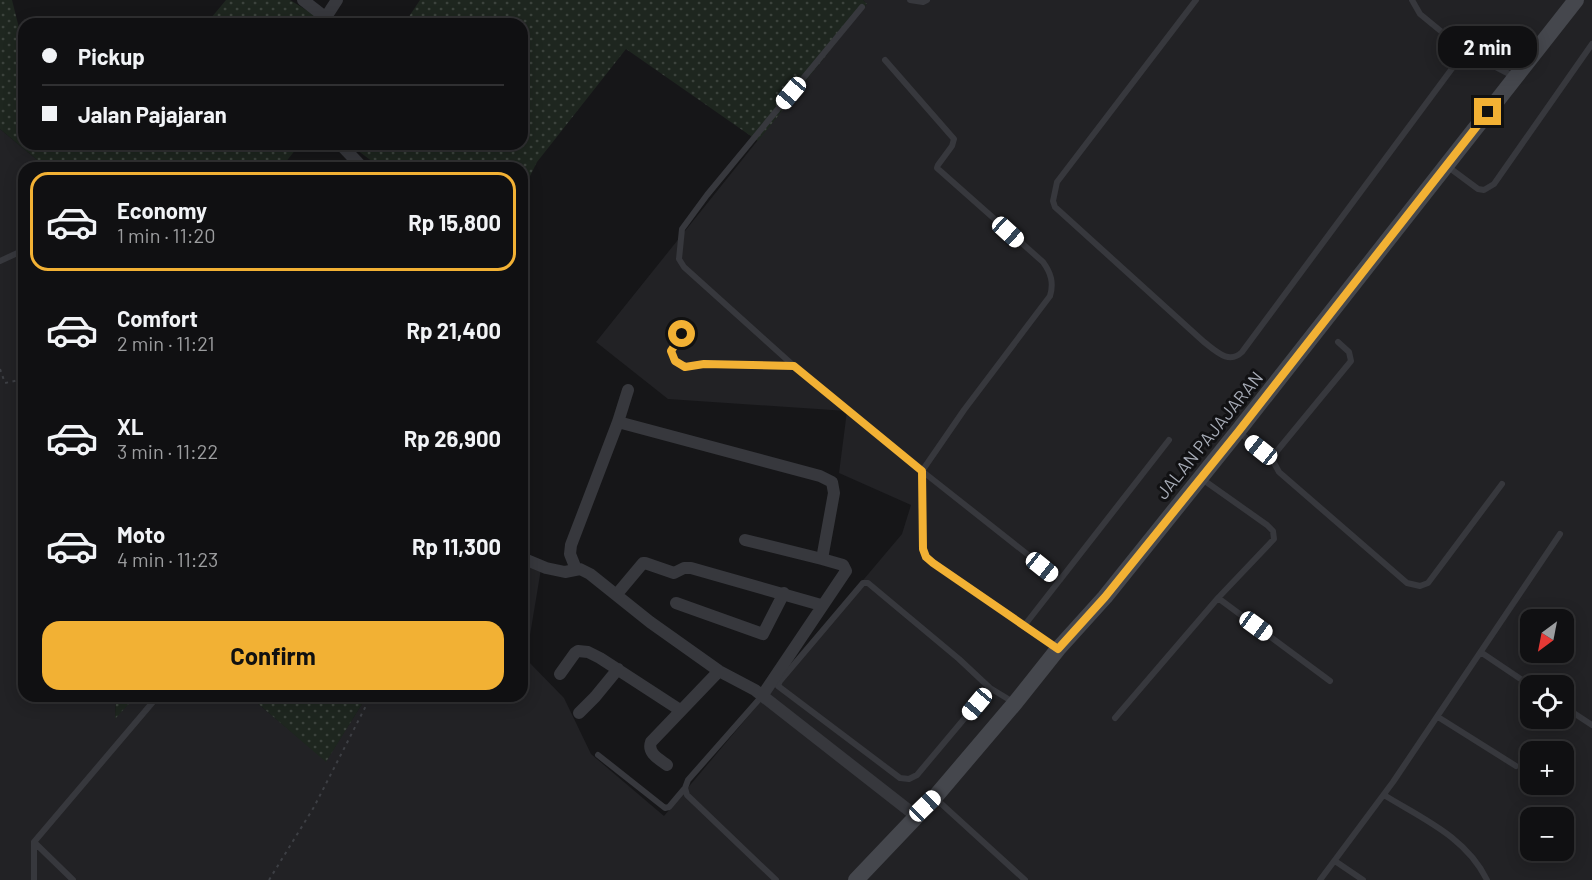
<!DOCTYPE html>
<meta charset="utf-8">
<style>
:root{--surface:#101012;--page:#1e1e20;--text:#f1f3f6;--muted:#9c9d9f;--line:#303032;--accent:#f2b134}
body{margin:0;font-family:Barlow,sans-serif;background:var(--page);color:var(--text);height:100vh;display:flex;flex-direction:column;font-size:22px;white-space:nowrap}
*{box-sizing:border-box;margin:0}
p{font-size:20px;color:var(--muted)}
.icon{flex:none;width:33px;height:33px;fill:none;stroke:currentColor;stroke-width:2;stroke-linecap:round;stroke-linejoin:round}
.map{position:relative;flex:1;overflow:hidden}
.details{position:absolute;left:18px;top:162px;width:510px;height:540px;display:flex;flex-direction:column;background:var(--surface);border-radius:18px;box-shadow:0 3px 15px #0003,0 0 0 2px var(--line)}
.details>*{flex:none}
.hud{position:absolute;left:18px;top:18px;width:510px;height:132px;border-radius:18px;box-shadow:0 3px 15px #0003,0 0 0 2px var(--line);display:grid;align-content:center;height:132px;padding:0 24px;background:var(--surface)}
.needle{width:39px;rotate:212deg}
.controls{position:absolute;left:1520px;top:609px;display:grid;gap:12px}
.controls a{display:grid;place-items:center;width:54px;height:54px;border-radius:12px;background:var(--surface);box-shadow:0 3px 15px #0003,0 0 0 2px var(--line);font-size:30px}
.end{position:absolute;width:27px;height:27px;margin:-14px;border:8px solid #f2b134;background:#111;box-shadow:0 0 0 3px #111}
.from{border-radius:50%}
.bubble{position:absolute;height:42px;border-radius:18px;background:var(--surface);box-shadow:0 3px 15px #0003,0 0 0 2px var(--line);font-size:20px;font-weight:700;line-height:42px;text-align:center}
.car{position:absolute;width:18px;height:36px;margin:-18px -9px;border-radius:8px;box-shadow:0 0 4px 2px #0007;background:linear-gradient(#fff 24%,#345 0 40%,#fff 0 76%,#345 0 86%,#fff 0)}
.hud b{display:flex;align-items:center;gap:21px;height:57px;font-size:22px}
.hud b+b{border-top:2px solid var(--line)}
.hud i{width:15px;height:15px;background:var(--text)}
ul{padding:10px 0 0;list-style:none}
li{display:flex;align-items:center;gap:18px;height:99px;margin:0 12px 9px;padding:0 12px;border:3px solid transparent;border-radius:18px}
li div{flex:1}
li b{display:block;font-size:22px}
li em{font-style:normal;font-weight:700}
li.active{border-color:var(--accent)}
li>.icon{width:54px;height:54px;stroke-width:1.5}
.cta{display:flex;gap:12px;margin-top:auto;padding:12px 24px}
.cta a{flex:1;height:69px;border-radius:18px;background:var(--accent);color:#111;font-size:24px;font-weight:700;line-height:69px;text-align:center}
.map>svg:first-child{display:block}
.built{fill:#222225;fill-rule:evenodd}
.grass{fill:url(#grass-dots)}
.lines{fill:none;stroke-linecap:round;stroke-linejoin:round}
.path{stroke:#3d3f44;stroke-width:2;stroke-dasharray:3 4.5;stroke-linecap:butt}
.service{stroke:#37383d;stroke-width:6}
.minor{stroke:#37383d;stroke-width:12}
.secondary{stroke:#45474d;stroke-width:16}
.route{stroke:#f2b134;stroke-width:8}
.labels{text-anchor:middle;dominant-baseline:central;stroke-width:6;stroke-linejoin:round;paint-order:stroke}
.street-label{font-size:18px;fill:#a8adb8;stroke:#111113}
</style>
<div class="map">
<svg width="1592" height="880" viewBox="0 0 1592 880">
<defs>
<pattern id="grass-dots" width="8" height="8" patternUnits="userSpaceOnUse" patternTransform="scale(1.5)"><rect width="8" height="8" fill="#1e261f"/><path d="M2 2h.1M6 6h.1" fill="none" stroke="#3c433d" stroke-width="1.8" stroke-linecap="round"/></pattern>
</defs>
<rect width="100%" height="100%" fill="#161618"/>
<path class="built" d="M863,0H1592V880H0V129L47,168H24V696H116L115,718L136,696H249L326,761L367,696H522V562L541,569L526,659L564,698L591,754L664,816L902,534L911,505L839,473L847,411L668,399L596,342L867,4ZM1530,620H1563V652H1530ZM1530,686H1563V718H1530ZM1530,752H1563V784H1530ZM1530,818H1563V850H1530Z"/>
<path class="grass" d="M0,0H12L24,48V144H300L281,168H47L0,129Z
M226,0H290L329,24H206Z
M420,0H863L867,4L758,141L626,49L537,162L522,192V168H381L349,144H522V24H404Z
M116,696H136L115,719Z
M249,696H367L326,762Z"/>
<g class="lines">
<path class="path" d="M0,369L5,383L24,379
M269,880L314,807L371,696"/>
<path class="service" d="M910,0L923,2L927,0
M1196,0L1057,182L1053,201L1055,207L1204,342C1216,351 1229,365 1242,352L1465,51L1515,77
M1412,0L1420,14L1465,51
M862,7L707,195L682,229L679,259L684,267L794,366L922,471L923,549L926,557L933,563L1058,649
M885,60L954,139L952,146L938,165L937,168L1043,262C1051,273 1054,283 1050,296L964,410L922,471L1060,580
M1447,166L1478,189L1484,190L1494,184L1592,44
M0,261L24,250
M690,323L671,351L675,361L685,367L704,364L794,366
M1338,342L1349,352L1351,361L1277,451L1273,461L1279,472L1407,583L1420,586L1428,583L1502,484
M1239,432L1273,461
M1218,598L1330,681
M1024,626L1169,440
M1482,653L1531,686
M990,688L917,775L909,779L900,778L778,686L780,681L863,583H868L959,659L990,688L1013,702
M762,696L688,780L685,788L687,795L776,880
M1563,706L1592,725
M1438,717L1516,766
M1115,718L1218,598L1274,539L1273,531L1267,525L1202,479
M598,755L665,808L669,807L685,788
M1384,795C1423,819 1466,837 1487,880
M935,798L1025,880
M1335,861L1363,880
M34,880V842
M73,880L34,842L158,696
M1320,880L1393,782L1560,534"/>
<path class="minor" d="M303,0L334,24
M326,17L337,0
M340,144L363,168
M618,422L820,476L832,482L834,493L822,559L843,565L846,571L762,696
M745,540L822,559
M522,558L546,568L565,572L580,569L590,574L650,622L719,671L755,690L916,816
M576,569L570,554L571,545L618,422L628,390
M617,594L643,563H645L674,573L684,568H691L821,605
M676,603L763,634L784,593
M560,674L575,653L578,651L588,652L600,658L680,710
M579,713L595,697L618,669
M667,765C659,759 647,753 651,742L719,671"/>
<path class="secondary" d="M856,880L935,797L1015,703L1058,649L1105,597L1238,431L1576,0"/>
</g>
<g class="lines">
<path class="route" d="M682,334L671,351L675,361L685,367L704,364L794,366L922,471L923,549L926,557L933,563L1058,649L1105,597L1238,432L1488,112"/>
</g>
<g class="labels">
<g class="street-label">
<text transform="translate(1209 435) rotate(-51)">JALAN PAJAJARAN</text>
</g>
</g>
</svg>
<div class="controls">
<a><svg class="needle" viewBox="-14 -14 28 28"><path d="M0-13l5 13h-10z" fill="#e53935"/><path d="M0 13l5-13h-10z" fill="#9c9d9f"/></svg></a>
<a><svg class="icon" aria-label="locate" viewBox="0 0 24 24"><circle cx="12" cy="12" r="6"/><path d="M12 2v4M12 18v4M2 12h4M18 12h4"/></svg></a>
<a>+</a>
<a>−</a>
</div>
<i class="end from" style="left:682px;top:334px"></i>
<i class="end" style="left:1488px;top:112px"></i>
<div class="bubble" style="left:1438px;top:26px;width:99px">2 min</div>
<i class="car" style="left:791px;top:93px;rotate:220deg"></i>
<i class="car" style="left:1008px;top:232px;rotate:132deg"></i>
<i class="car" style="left:1261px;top:450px;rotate:309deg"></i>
<i class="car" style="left:1042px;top:567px;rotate:129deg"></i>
<i class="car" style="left:1256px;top:626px;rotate:126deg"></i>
<i class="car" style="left:977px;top:704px;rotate:220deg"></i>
<i class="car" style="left:925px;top:806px;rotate:46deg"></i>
<div class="hud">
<b><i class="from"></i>Pickup</b>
<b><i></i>Jalan Pajajaran</b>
</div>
<section class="details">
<ul>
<li class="active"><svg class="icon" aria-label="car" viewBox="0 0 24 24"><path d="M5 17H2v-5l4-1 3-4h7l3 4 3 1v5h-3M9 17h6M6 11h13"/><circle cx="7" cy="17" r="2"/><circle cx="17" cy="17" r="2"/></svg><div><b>Economy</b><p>1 min · 11:20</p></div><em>Rp 15,800</em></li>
<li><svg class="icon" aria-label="car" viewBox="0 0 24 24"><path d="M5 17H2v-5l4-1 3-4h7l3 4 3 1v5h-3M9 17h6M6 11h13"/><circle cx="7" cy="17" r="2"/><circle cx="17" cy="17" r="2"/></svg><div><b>Comfort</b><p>2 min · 11:21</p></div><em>Rp 21,400</em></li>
<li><svg class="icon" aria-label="car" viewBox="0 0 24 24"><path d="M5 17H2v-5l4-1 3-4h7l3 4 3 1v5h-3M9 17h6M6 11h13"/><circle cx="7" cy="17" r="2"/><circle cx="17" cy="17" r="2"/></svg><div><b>XL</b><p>3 min · 11:22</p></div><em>Rp 26,900</em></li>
<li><svg class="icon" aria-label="car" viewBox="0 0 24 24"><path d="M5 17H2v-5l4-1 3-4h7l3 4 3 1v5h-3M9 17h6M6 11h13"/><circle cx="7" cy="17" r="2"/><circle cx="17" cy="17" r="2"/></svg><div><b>Moto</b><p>4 min · 11:23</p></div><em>Rp 11,300</em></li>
</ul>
<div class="cta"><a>Confirm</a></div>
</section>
</div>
